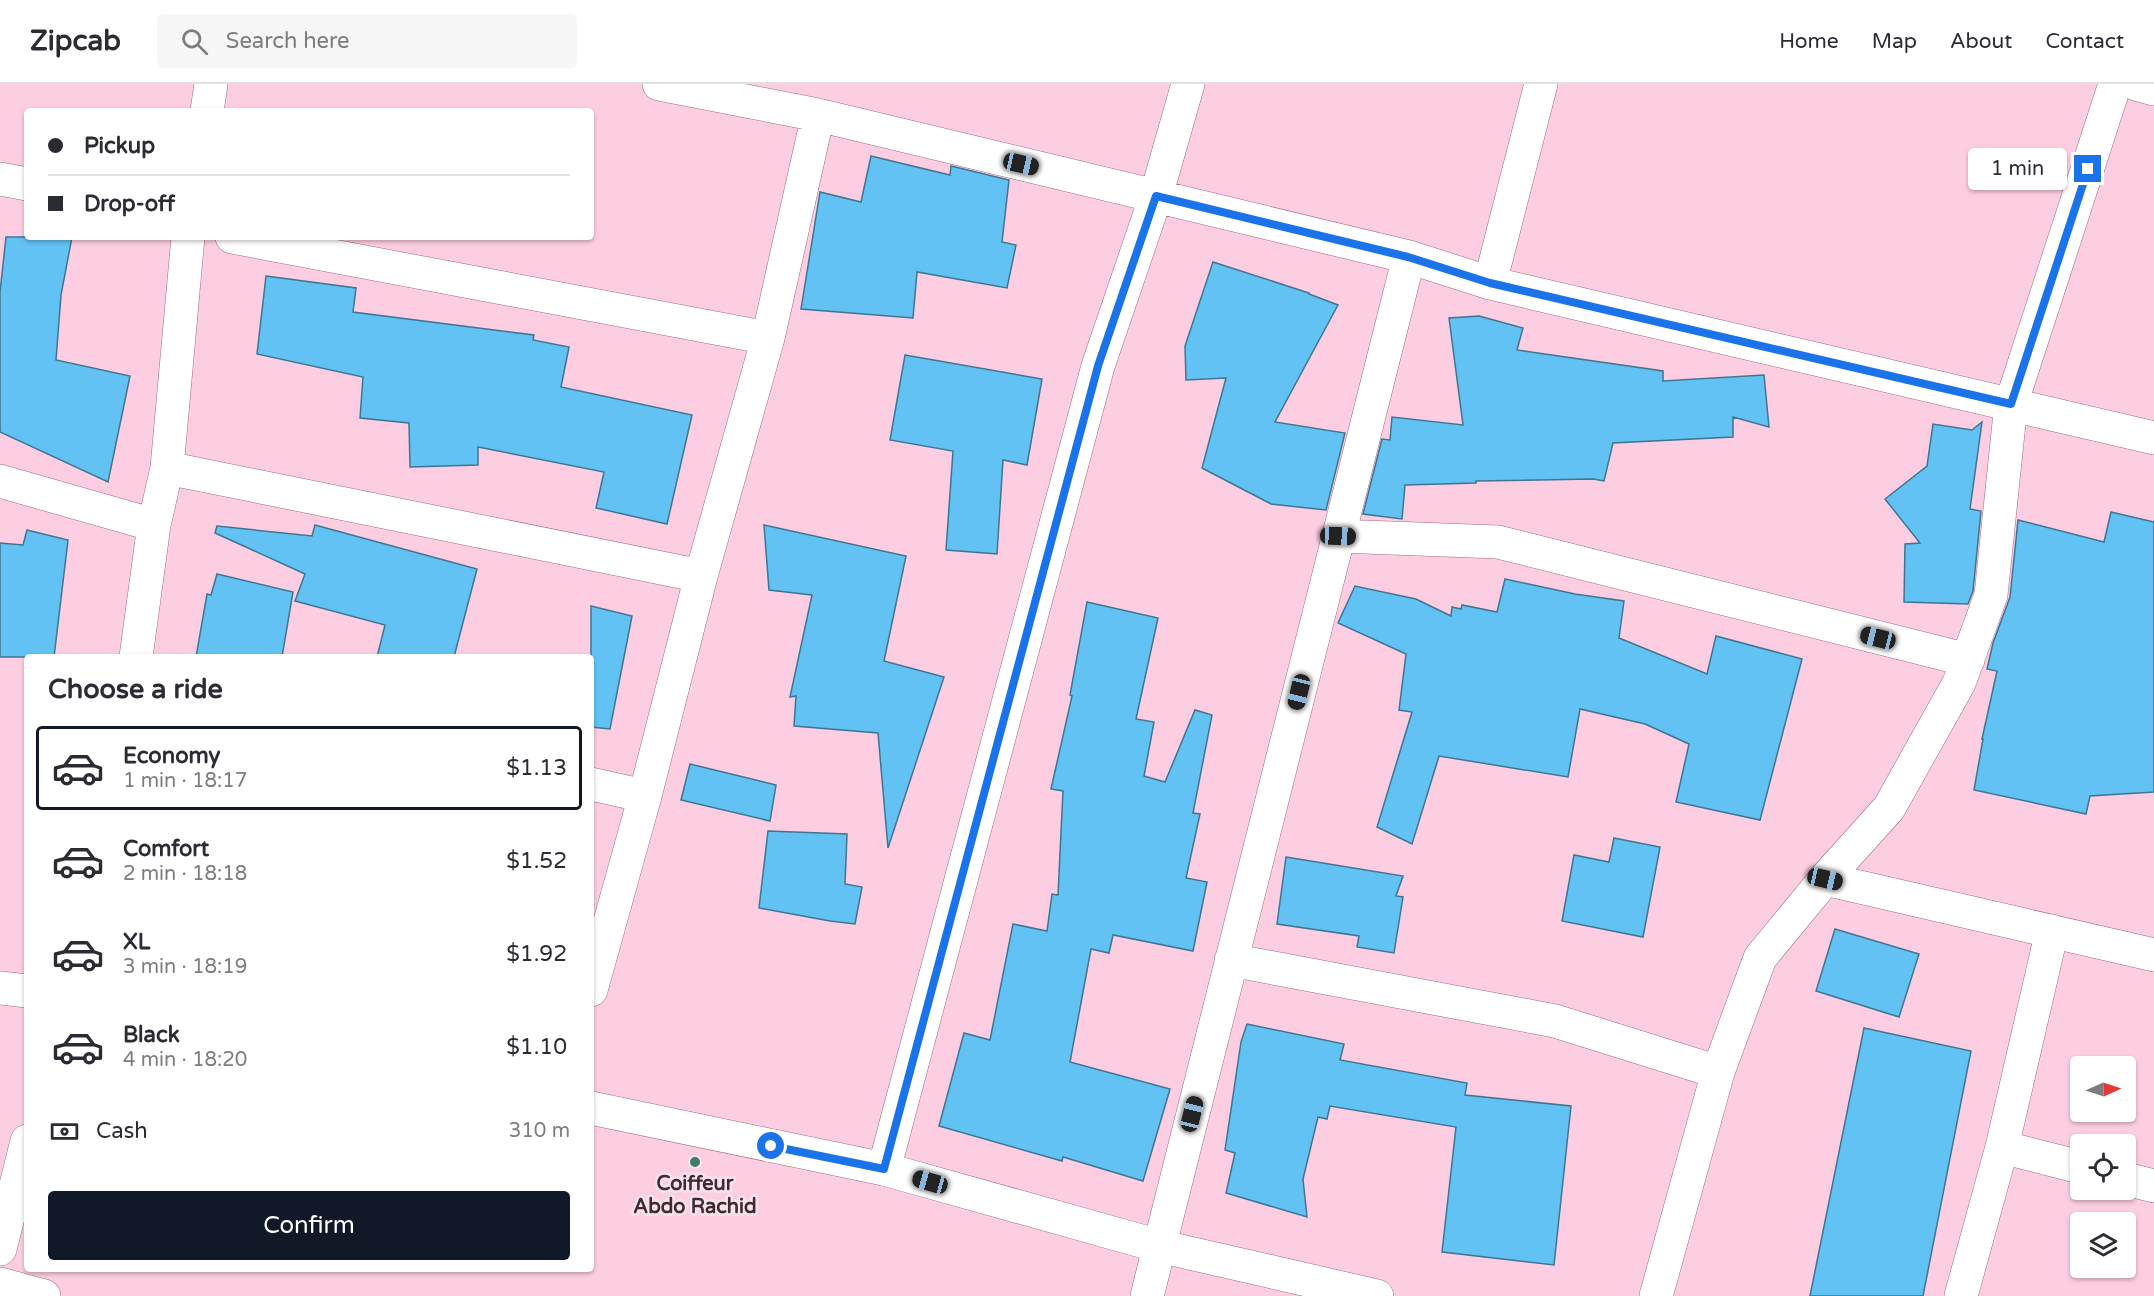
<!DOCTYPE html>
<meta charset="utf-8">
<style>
:root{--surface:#fff;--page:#f7f7f7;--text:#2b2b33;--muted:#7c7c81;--line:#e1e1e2;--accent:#111827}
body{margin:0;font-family:"Varela Round",sans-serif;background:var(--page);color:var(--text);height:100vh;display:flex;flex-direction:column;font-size:22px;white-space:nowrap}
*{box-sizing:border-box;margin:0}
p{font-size:20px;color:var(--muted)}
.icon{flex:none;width:33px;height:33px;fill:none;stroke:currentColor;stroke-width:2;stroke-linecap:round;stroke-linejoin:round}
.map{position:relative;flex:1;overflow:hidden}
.panel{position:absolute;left:24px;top:570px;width:570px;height:618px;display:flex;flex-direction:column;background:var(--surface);border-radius:6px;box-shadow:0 2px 4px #0004}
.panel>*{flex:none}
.banner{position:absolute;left:24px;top:24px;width:570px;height:132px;border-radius:6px;box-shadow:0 2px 4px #0004;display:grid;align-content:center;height:132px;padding:0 24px;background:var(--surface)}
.needle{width:39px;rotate:87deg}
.tools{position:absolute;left:2070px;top:972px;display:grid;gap:12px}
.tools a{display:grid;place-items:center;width:66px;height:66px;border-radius:6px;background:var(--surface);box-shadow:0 2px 4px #0004;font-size:30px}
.end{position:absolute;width:27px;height:27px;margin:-14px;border:8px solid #1a73e8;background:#fff;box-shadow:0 0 0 3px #fff}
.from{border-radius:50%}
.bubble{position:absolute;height:42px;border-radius:6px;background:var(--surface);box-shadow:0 2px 4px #0004;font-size:20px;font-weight:600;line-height:42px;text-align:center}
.car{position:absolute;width:18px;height:36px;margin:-18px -9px;border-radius:8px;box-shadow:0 0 4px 2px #0007;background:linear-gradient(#222 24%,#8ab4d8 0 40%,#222 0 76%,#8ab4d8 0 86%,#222 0)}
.banner b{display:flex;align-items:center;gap:21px;height:57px;font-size:22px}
.banner b+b{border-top:2px solid var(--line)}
.banner i{width:15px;height:15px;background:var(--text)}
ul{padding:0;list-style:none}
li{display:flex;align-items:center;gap:18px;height:84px;margin:0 12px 9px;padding:0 12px;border:3px solid transparent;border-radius:6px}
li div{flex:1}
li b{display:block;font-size:22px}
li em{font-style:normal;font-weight:600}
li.current{border-color:var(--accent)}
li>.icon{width:54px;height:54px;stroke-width:1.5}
h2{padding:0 24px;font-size:27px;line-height:72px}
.pay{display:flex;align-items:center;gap:15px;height:66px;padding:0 24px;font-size:22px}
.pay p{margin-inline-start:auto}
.action{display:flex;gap:12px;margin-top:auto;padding:12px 24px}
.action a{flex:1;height:69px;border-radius:6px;background:var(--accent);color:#fff;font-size:24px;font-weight:600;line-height:69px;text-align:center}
header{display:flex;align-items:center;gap:36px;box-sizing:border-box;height:84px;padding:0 30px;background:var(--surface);border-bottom:2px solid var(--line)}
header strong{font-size:28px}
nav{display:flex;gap:33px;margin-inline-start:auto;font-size:21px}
.search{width:420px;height:54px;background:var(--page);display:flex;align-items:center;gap:15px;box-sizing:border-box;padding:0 21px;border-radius:6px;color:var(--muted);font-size:22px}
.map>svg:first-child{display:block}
.building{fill:#61c2f3;stroke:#3f7591;stroke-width:1.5}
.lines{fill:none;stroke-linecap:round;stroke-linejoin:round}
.street-casing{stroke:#9e6b80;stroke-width:34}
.secondary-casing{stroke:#9e6b80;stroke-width:34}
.street{stroke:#fff;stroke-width:33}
.secondary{stroke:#fff;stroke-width:33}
.route{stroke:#1a73e8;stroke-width:8}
.poi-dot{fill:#3d7c6b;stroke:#fbe3ec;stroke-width:2}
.labels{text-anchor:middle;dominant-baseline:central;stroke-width:5;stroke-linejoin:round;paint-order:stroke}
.poi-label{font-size:20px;font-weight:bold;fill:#3f2932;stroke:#fbe3ec}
</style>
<header>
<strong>Zipcab</strong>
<div class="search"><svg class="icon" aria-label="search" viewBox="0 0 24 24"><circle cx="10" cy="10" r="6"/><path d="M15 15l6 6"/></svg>Search here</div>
<nav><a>Home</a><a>Map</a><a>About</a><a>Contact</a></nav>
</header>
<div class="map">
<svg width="2154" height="1212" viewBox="0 0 2154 1212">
<rect width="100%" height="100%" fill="#fdcee1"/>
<path class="building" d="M871,72L950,91L951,82L1009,96L1002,158L1016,161L1007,204L917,188L913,234L801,225L820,108L861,118Z
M6,153H72L61,211L56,276L130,292L108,398L0,348V208Z
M1213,178L1309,209V210L1338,221L1275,338L1345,349L1326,426L1271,420L1202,384L1226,294L1186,296L1185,262Z
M266,192L356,204L353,228L534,251L533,256L569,263L561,303L692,331L667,440L596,424L604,388L478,363V381L410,383L409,339L360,334L363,293L257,270Z
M1479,232L1523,244L1517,266L1663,287V297L1764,291L1769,343L1733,333V353L1613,359L1604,397L1593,395L1476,397V399L1405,401L1402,435L1363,430L1382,355L1390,356L1392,333L1463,341L1449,234Z
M905,271L1042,295L1027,381L1003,376L997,470L946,466L953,367L890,356Z
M1982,338L1970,425L1981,427L1973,507L1968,520L1904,518L1905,460L1920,459L1885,415L1927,382L1933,340L1972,346Z
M2111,428L2154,438V708L2090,712L2086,730L1974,706L1983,655H1982L1997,587L1987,585L1993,559L2010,513L2018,436L2104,458Z
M315,441L477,485L454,573H377L385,541L295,517L305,490L215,449L217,442L312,452Z
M764,441L906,472L884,577L944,593L888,764L878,649L794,642L796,612L790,613L812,511L769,506Z
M27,446L68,456L54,573H0V459L23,461Z
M217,490L293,508L282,573H196L207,510L211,511Z
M1505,495L1575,510L1624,517L1619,554L1707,590L1716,552L1802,575L1760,736L1676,718L1689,660L1645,640L1580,625L1568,693L1439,672L1412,760L1377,743L1412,628L1399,626L1406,570L1338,539L1355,502L1416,515L1451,532L1452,523L1461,525L1462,521L1497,528Z
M1087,518L1158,534L1136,635L1154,638L1144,692L1165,698L1195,626L1212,631L1193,729L1200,730L1186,794L1207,798L1193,867L1113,851L1109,869L1091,865L1070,978L1170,1005L1143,1097L1063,1073L1062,1077L939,1042L964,949L990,956L1013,840L1047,847L1052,810L1058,811L1063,707L1051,705L1072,612L1070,611Z
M591,522L632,532L610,645L591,643Z
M690,680L776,701L770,737L681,716Z
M768,747L847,750L845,800L862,803L855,840L830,837L759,824Z
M1614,754L1660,763L1643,853L1562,837L1574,771L1609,778Z
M1286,773L1403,792L1396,812L1403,813L1394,869L1357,863L1359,852L1277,840Z
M1835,845L1919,870L1899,933L1816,907Z
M1247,940L1344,960L1340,976L1467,999L1465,1011L1571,1022L1554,1181L1442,1168L1456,1043L1330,1022L1327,1035L1318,1033L1303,1095L1307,1133L1226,1109L1235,1069L1225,1066L1241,958Z
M1864,944L1971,967L1923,1212H1810Z"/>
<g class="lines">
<defs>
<path id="street" d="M659,0L818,31L1409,173L1490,199L2154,354
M2136,0L2154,5
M207,27L211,0
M0,95L27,100
M232,153L768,254
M1490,199L1541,0
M167,384L701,492
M0,397L154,441
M1338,452L1498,458L1968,576
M136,573L154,441L167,384L188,153
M591,700L645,712
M1825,795L2154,871
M1231,876L1555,937L1718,988
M0,904L27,907
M591,906L645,712L701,492L768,254L818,31
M2002,1063L2080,1083
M884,1085L1098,282L1156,112L1188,0
M2126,1095L2154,1102
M0,1200L44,1212
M1147,1212L1409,173
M1656,1212L1718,988L1760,874L1825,795L1889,724L1959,599L1991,511L2011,320L2115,0
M1961,1212L2002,1063L2052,847"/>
<path id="secondary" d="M591,1024L884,1085L1159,1162L1377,1212
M0,1165L27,1057"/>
</defs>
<use href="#street" class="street-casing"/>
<use href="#secondary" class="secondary-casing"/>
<use href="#street" class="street"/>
<use href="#secondary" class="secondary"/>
</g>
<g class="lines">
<path class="route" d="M771,1062L884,1085L1098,282L1156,112L1408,173L1490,199L2011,320L2088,85"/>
</g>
<circle class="poi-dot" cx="695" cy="1078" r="6"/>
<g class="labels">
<g class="poi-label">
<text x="695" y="1100">Coiffeur<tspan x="695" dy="23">Abdo Rachid</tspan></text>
</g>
</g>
</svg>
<div class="tools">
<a><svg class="needle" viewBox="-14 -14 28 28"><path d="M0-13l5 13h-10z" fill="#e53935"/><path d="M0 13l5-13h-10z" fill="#7c7c81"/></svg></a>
<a><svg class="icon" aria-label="locate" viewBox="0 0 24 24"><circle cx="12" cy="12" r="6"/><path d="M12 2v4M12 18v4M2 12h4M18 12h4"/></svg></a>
<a><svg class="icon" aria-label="layers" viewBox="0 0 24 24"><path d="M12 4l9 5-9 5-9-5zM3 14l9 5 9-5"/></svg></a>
</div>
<i class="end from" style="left:771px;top:1062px"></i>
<i class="end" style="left:2088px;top:85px"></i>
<div class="bubble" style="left:1968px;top:64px;width:99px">1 min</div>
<i class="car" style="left:1021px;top:80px;rotate:103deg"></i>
<i class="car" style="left:1338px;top:452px;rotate:92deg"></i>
<i class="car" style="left:1878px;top:554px;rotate:284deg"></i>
<i class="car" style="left:1299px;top:608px;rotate:194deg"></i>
<i class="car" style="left:1825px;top:795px;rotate:103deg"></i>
<i class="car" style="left:1192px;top:1030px;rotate:14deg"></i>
<i class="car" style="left:930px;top:1098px;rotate:286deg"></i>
<div class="banner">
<b><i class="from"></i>Pickup</b>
<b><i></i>Drop-off</b>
</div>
<section class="panel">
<h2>Choose a ride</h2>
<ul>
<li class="current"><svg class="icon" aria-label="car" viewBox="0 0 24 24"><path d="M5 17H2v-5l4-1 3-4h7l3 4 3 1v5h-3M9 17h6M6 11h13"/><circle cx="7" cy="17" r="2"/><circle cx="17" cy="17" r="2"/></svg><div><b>Economy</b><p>1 min · 18:17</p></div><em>$1.13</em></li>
<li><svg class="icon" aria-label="car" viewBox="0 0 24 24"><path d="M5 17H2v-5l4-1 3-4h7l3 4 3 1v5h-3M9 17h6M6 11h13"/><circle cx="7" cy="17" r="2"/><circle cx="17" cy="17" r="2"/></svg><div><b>Comfort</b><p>2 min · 18:18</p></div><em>$1.52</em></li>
<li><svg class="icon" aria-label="car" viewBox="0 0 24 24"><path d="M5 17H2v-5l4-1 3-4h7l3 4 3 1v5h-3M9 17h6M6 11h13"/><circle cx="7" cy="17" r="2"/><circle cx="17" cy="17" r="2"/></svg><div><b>XL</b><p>3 min · 18:19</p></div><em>$1.92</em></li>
<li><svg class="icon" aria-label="car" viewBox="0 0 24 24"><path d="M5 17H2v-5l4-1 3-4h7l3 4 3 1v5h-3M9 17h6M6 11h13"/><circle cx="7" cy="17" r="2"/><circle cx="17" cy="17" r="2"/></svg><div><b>Black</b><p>4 min · 18:20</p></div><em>$1.10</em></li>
</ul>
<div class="pay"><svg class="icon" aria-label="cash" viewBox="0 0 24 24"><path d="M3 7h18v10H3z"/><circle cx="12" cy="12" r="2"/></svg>Cash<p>310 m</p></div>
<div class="action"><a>Confirm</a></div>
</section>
</div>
